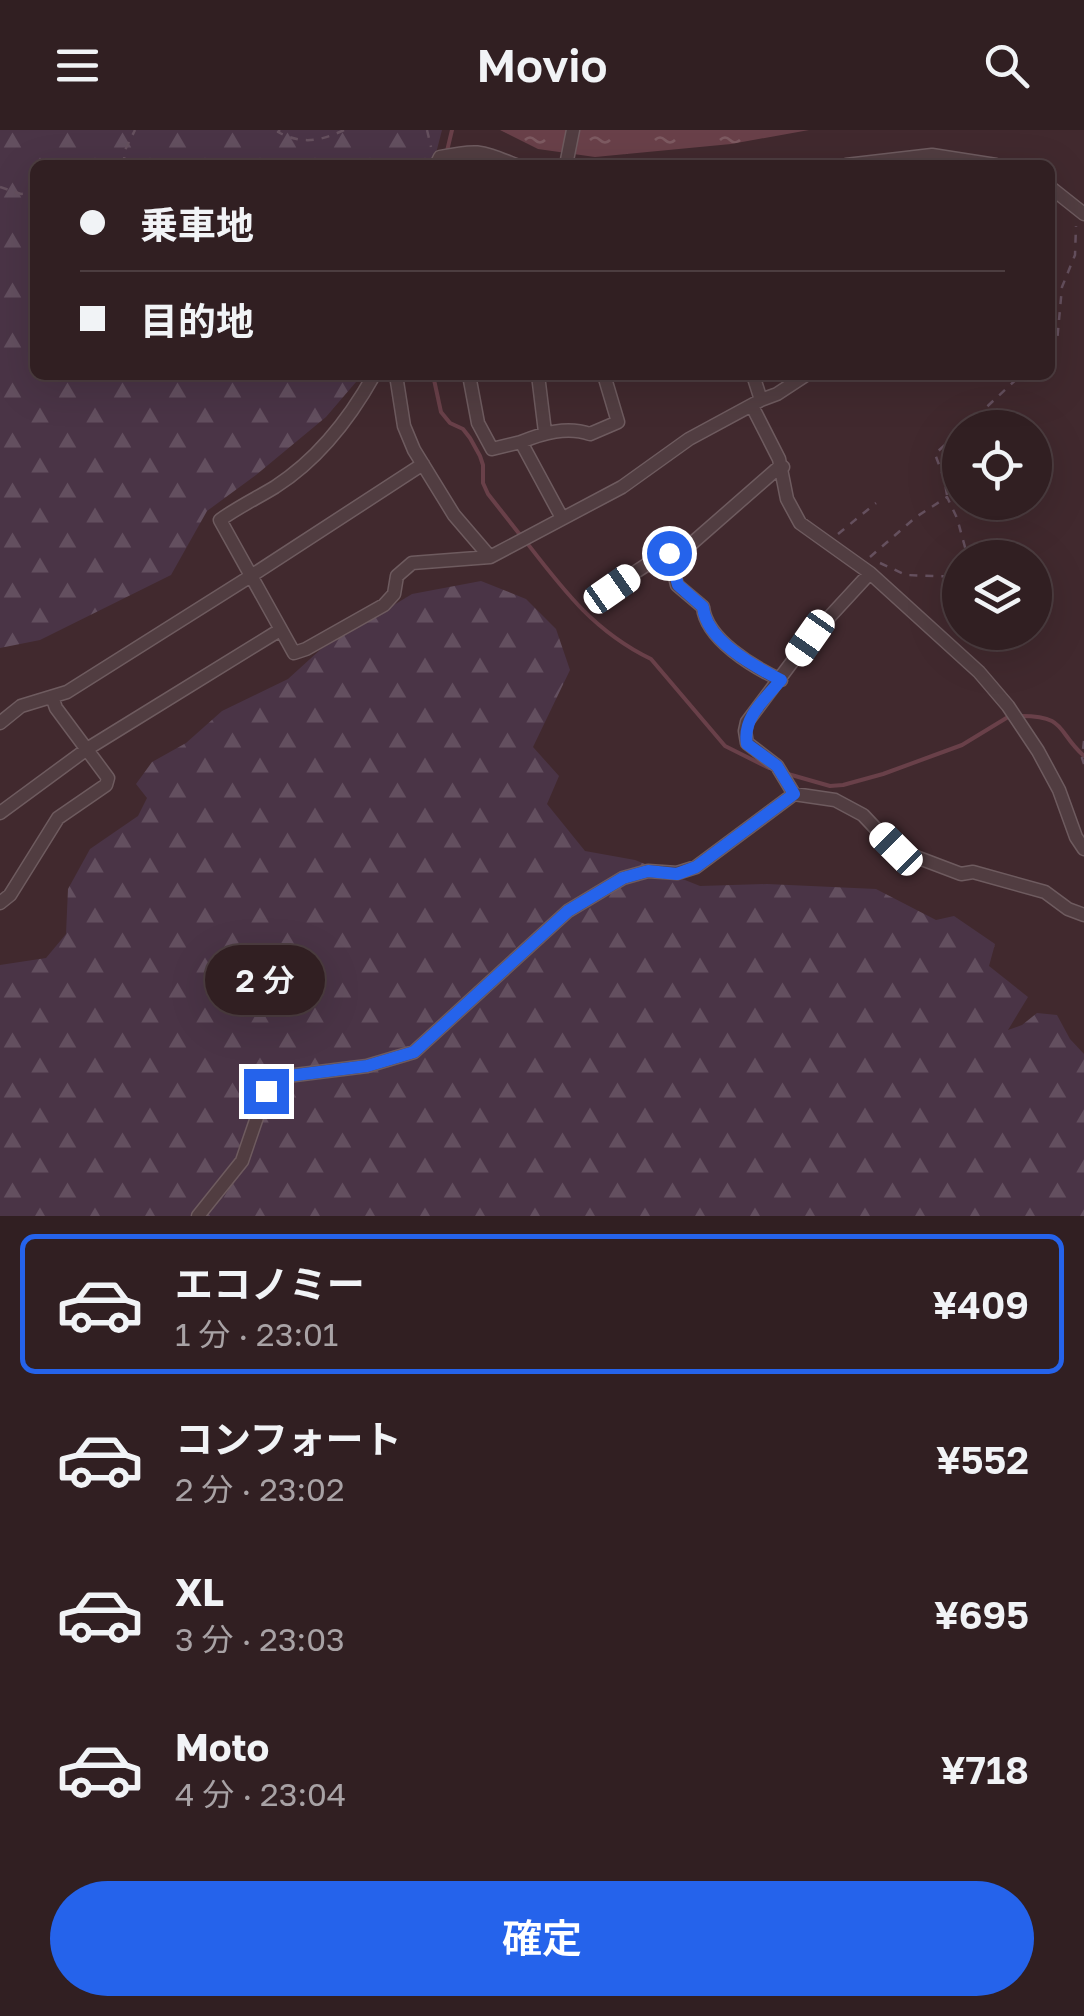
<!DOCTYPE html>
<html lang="ja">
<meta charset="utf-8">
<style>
:root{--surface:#311f22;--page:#3d2c2f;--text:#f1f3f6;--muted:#a8a2a5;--line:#4c3d40;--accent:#2563eb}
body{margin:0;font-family:"Golos Text","Noto Sans JP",sans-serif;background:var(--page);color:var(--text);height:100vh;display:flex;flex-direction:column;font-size:38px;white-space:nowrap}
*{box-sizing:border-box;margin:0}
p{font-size:32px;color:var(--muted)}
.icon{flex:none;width:55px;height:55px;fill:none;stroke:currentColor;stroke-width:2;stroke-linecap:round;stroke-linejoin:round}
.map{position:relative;height:1086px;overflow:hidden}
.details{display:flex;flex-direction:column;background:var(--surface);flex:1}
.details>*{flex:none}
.top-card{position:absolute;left:30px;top:30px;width:1025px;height:220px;border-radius:15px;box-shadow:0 10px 40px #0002,0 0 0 2px var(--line);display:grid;align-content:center;height:220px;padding:0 50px;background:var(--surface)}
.tools{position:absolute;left:942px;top:280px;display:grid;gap:20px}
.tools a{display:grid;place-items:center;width:110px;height:110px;border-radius:50%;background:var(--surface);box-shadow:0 10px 40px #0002,0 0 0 2px var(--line);font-size:50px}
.end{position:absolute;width:45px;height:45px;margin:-22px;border:12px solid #2563eb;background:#fff;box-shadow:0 0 0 5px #fff}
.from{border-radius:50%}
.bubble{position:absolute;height:70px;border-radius:35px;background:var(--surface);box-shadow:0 10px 40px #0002,0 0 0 2px var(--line);font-size:32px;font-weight:600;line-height:70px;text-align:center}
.car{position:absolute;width:30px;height:60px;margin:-30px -15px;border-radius:12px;box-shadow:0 0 8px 2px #0007;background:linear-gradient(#fff 24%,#345 0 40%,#fff 0 76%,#345 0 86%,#fff 0)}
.top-card b{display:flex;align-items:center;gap:35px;height:95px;font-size:38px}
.top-card b+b{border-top:2px solid var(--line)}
.top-card i{width:25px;height:25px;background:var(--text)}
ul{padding:18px 0 0;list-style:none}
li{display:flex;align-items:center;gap:30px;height:140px;margin:0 20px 15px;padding:0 30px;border:5px solid transparent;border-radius:15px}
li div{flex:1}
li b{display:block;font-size:38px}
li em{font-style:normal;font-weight:600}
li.active{border-color:var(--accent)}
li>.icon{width:90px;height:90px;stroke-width:1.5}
.primary-button{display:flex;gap:20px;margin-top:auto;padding:20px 50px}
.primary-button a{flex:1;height:115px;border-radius:60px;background:var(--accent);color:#fff;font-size:40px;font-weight:600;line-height:115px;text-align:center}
header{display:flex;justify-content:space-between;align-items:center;height:130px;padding:0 50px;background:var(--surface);font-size:45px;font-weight:600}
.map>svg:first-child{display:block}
.forest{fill:url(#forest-firs)}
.water{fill:url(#water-ripples)}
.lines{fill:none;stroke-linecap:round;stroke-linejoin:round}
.stream{stroke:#694049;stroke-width:4}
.minor-casing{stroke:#6e5b5f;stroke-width:15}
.path{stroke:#65505e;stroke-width:2.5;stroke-dasharray:8 8;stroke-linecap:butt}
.minor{stroke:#513d41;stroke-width:12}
.route{stroke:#2563eb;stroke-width:12}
</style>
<header><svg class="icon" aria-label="menu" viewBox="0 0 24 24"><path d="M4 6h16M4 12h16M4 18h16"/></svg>Movio<svg class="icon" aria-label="search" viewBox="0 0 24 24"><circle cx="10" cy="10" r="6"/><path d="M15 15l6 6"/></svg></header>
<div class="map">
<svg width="1084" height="1086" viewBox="0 0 1084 1086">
<defs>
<pattern id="forest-firs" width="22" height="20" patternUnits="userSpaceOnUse" patternTransform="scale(2.5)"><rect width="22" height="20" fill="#4a3446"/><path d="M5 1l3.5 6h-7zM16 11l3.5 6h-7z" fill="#634f5f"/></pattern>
<pattern id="water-ripples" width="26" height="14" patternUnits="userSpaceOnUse" patternTransform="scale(2.5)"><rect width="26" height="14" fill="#694049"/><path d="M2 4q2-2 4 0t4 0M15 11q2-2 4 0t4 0" fill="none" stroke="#7d5a61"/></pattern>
</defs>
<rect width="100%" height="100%" fill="#41292e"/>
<path class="forest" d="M0,0H442L433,35H35V245H362L326,287L256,345L207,381L171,445L40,510L0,518Z
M481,451L526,469L556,499L570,540L533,617L559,646L547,674L585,721L635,730L700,756L767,754L876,759L936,790L954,786L995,814L989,836L1028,867L1008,900L1022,895L1037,883L1057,885L1070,909L1084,924V1086H0V835L46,828L66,804L68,759L90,719L138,686L147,668L136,654L152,632L186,613L222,581L288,549L321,519L412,464Z"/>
<path class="water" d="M500,0H809L731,14L595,27L538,19Z"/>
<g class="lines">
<path class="stream" d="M447,21L452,0
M433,245L441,282L450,293L463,299L470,308L480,326L483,335V353L488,364L521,406
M527,413C564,461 595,502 651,529L725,616L769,638
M1021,586C1067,586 1056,601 1084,626
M788,644L830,656L843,655L883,644L962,615L1008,587H1012"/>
<defs>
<path id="minor" d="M436,35L440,27C479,19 480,21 516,35
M566,35L573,0
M846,35L932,25L996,35
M1050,57L1084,84
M374,245C350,288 317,330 275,357C257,368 238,377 220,390L294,523L306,519L384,475L394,464L397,446L412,433L490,427L622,357L689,309L761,270L753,245
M396,245L404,296L414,320L454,385L490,427
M469,245L478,293L492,319L521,312L562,388
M538,245L545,302
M761,270L777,264L806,245
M752,276L779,329L787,369L800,393L870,443L979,542L1008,576L1038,621L1059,660L1076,707L1084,719
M521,312C543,303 567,296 590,304L618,292L604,245
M669,423L677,455L703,477C706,509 753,537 781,550
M612,459C633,444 655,425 682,422L778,338L783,337
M0,593L21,576L67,562L251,446L423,334
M794,664L777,636L747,613L745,601L747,592L810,508L870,443
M0,683L87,619L280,500
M0,773L10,765L58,688L106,655L108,648L56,578L52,567
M198,1086L242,1031L266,961L287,946L367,936L414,922L568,781L623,748L648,741L677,743L696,737L794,664L835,670L863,685L895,719L961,744L973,742L1045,762L1068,779L1084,785"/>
</defs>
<use href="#minor" class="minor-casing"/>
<path class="path" d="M280,0L278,2C302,15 321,11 344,0
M427,0L431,17
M123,35L126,18L135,0
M0,57L21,64L35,63
M1050,219L1057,212L1062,157L1075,125L1076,96
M964,298L1021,245
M947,365L944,348L935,324L960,301
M838,404L876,373
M870,427L916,387L947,367L957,388L968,428
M880,433L906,445L960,447
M1035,488L1040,491
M1084,611L1082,628L1084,634"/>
<use href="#minor" class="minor"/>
</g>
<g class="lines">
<path class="route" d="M266,961L288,946L367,936L414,922L568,781L623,748L648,741L677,744L696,737L794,664L777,636L747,614C742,588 765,569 781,550C753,536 706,510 703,477L678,455L669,423"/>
</g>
</svg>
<div class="tools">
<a><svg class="icon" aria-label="locate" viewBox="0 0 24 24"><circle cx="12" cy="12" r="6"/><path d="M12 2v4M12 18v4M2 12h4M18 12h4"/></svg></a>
<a><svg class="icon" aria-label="layers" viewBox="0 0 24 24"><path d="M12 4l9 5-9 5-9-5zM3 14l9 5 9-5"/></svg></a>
</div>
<i class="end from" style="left:669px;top:423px"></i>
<i class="end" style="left:266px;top:961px"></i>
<div class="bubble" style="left:205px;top:815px;width:120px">2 分</div>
<i class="car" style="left:612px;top:459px;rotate:55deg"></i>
<i class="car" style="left:810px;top:508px;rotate:215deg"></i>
<i class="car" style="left:896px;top:719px;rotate:315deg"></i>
<div class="top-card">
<b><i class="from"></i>乗車地</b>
<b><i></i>目的地</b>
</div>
</div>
<section class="details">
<ul>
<li class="active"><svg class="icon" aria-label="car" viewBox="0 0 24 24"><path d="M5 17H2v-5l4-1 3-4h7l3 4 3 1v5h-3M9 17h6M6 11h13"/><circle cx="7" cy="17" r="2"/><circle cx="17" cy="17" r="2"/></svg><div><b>エコノミー</b><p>1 分 · 23:01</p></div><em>¥409</em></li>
<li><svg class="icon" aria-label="car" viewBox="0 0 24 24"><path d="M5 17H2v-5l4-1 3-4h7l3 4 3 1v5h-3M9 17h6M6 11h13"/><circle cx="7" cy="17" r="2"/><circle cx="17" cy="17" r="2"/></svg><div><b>コンフォート</b><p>2 分 · 23:02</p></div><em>¥552</em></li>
<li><svg class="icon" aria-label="car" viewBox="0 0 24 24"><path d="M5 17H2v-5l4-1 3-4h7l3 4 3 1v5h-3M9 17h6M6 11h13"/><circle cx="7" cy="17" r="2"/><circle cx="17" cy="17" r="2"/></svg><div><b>XL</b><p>3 分 · 23:03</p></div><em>¥695</em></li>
<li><svg class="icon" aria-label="car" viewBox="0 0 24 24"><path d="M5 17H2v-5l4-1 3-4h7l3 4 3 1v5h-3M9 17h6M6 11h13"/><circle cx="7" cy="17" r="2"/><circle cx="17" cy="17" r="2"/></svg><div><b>Moto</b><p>4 分 · 23:04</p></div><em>¥718</em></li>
</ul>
<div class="primary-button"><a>確定</a></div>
</section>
